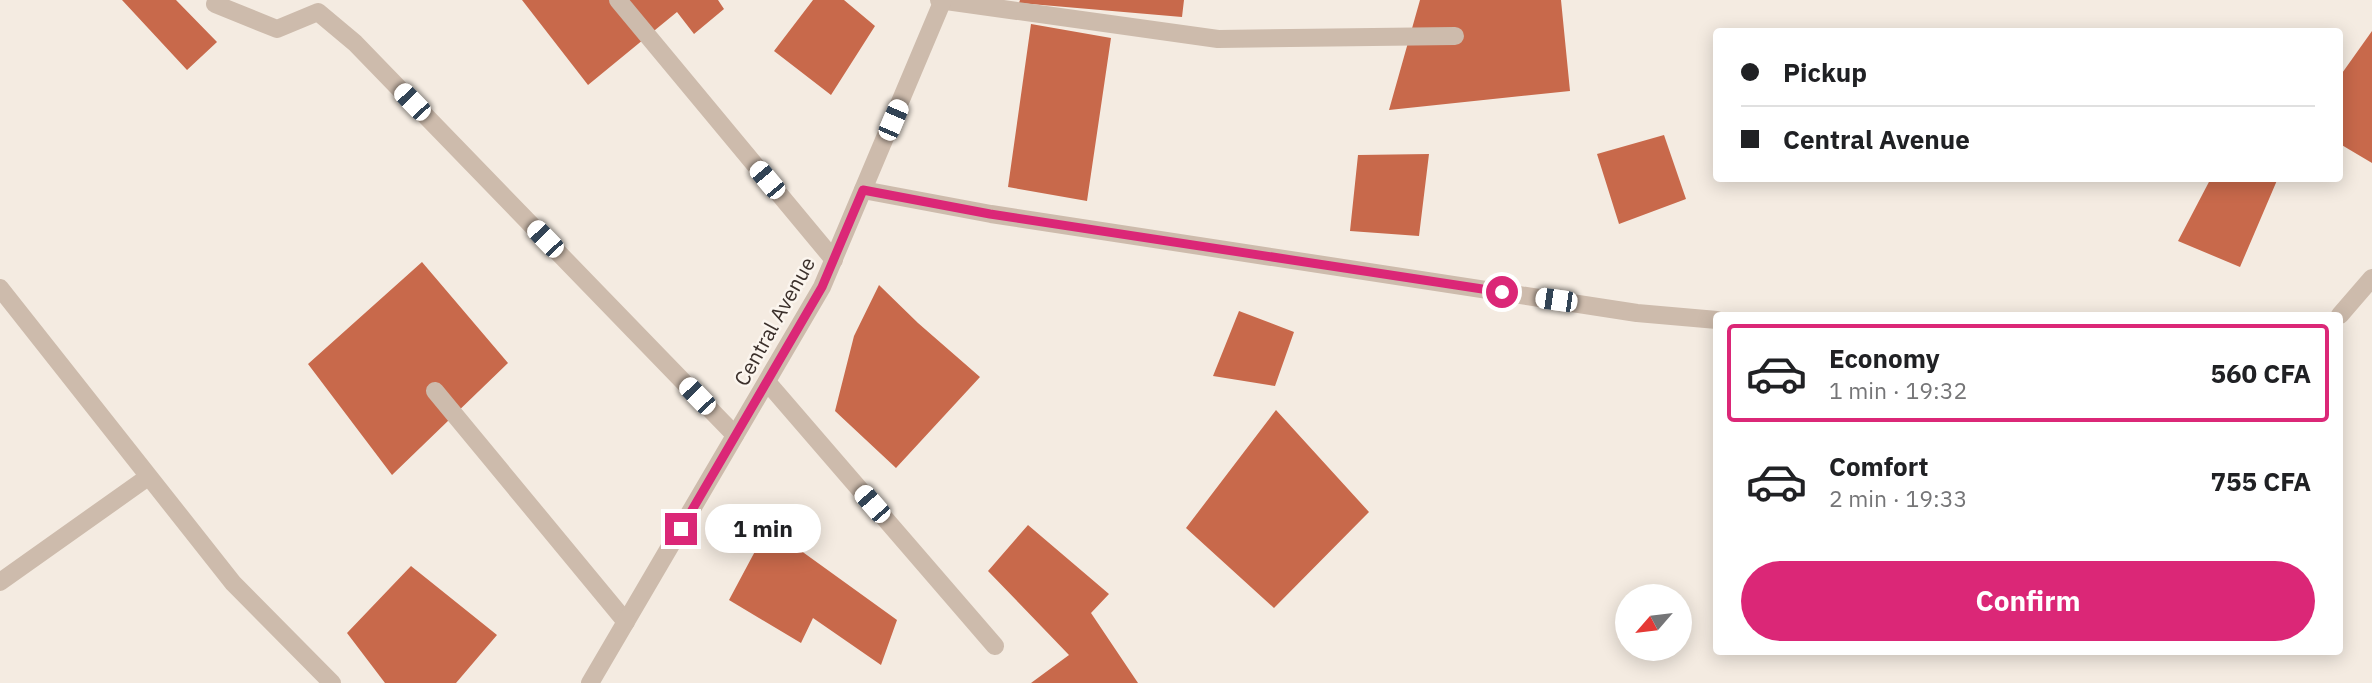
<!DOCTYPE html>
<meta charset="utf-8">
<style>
:root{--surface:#fff;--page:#f6f6f6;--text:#202124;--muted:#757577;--line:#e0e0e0;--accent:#db2777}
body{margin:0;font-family:"IBM Plex Sans",sans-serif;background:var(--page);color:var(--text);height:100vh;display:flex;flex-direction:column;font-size:26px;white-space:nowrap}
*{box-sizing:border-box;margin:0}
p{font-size:23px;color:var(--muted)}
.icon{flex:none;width:38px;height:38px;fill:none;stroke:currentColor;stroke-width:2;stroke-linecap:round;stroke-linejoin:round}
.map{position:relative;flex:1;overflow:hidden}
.panel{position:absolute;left:1713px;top:312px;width:630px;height:343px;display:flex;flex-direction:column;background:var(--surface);border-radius:7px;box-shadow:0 4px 18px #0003}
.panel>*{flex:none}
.top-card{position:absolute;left:1713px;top:28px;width:630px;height:154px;border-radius:7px;box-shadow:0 4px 18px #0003;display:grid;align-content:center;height:154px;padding:0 28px;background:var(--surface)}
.needle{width:46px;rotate:242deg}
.fabs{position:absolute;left:1615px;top:584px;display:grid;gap:14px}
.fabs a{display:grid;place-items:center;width:77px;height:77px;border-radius:50%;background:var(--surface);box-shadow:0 4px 18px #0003;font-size:35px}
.end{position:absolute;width:32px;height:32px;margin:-16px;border:9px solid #db2777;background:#fff;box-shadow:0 0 0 4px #fff}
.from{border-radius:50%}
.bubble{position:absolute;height:49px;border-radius:24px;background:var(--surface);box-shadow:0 4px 18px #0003;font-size:23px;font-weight:800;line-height:49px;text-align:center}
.car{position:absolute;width:21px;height:42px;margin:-21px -10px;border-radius:9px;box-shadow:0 0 5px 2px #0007;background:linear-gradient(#fff 24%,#345 0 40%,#fff 0 76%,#345 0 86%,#fff 0)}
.top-card b{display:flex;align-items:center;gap:24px;height:66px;font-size:26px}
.top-card b+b{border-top:2px solid var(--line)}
.top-card i{width:18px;height:18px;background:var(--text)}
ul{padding:12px 0 0;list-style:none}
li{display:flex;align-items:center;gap:21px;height:98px;margin:0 14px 10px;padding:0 14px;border:4px solid transparent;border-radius:7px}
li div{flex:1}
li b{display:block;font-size:26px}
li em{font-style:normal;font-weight:800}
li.selected{border-color:var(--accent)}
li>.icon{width:63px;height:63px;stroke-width:1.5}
.action{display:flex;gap:14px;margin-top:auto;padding:14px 28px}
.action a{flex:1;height:80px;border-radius:42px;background:var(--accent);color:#fff;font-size:28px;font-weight:800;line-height:80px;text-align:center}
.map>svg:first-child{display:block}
.building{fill:#c8694b}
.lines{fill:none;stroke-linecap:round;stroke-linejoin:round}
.minor{stroke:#cdbbac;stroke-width:18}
.tertiary{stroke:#cdbbac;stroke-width:18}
.route{stroke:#db2777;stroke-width:9}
.labels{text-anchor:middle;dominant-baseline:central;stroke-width:5;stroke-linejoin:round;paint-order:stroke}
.street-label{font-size:21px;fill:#3b302b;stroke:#fbf5ee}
</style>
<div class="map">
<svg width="2372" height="683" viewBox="0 0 2372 683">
<rect width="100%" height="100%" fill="#f4ebe1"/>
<path class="building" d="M122,0H176L217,42L187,70Z
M522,0H718L724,9L694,34L677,12L588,85Z
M813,0H844L875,26L831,95L774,51Z
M1020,0H1184L1182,17L1019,3Z
M1420,0H1561L1570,91L1389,110Z
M1031,24L1111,38L1087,201L1008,187Z
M2372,31V163L2340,144V76Z
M1664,135L1686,199L1619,224L1597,154Z
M1429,154L1419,236L1350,231L1358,155Z
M2211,178H2278L2240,267L2178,241Z
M422,262L508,363L392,475L308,364Z
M879,285L918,323L980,377L896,468L835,411L854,336Z
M1239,311L1294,332L1275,386L1213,376Z
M1276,410L1369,512L1274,608L1186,528Z
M1028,525L1109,594L1091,613L1138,683H1031L1069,655L988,571Z
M768,527L897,620L881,665L813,618L801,643L729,600Z
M411,566L497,635L456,683H385L347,633Z"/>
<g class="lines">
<path class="minor" d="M618,0L834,260
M939,0L1218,39L1455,36
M215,4L277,29L318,12L355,43L735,435
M863,190L991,214L1637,313L1717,320
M0,288L233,583L332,683
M2340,315L2372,278
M767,382L995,646
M435,391L626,622
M0,582L148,477"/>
<path class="tertiary" d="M590,683L822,287L943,0"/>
</g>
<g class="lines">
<path class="route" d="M681,529L822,287L863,190L990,214L1502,292"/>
</g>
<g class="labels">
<g class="street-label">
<text transform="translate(774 321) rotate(-61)">Central Avenue</text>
</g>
</g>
</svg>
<div class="fabs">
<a><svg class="needle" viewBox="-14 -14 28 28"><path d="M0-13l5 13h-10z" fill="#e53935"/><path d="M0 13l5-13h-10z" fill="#757577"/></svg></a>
</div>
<i class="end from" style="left:1502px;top:292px"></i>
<i class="end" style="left:681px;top:529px"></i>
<div class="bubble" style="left:705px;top:504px;width:116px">1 min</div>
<i class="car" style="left:412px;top:102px;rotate:316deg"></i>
<i class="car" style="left:893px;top:120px;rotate:23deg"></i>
<i class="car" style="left:767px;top:180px;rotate:320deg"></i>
<i class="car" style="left:545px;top:239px;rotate:316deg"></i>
<i class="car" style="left:1556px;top:300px;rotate:278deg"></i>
<i class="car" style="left:697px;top:396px;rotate:316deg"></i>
<i class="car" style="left:872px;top:504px;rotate:319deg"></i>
<div class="top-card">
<b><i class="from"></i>Pickup</b>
<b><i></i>Central Avenue</b>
</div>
<section class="panel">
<ul>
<li class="selected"><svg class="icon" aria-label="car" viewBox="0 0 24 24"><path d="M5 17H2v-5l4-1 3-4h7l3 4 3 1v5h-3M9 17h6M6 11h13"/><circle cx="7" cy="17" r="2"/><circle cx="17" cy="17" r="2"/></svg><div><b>Economy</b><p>1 min · 19:32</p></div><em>560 CFA</em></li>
<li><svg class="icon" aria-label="car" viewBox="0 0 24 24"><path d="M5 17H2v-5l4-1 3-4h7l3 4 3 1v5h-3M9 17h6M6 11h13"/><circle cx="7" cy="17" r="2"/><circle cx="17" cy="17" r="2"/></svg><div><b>Comfort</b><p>2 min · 19:33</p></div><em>755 CFA</em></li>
</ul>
<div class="action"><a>Confirm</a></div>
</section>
</div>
